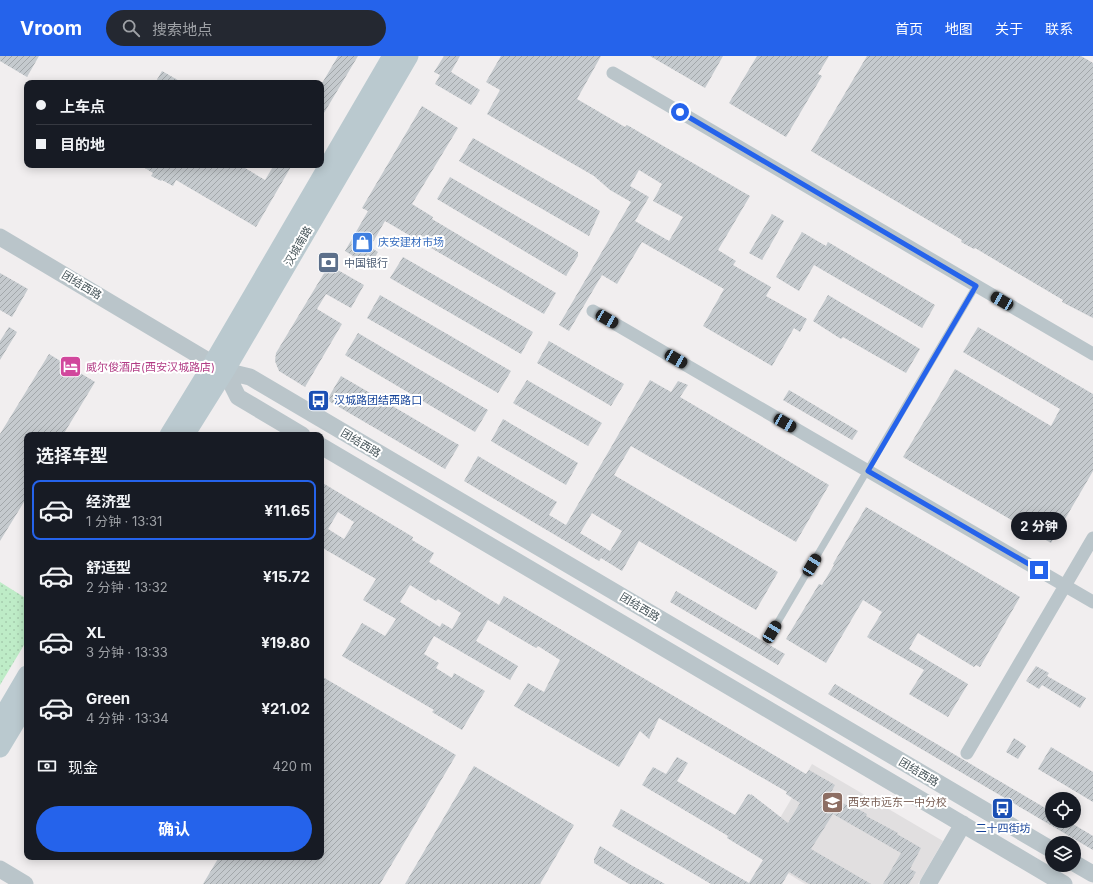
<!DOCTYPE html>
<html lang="zh">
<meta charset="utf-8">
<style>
:root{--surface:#171b24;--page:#242831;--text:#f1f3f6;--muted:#9ea1a6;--line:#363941;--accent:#2563eb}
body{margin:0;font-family:Inter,"Noto Sans SC",sans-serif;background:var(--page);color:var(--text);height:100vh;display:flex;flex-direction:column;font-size:15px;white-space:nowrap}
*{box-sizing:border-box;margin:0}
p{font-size:13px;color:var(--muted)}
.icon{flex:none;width:22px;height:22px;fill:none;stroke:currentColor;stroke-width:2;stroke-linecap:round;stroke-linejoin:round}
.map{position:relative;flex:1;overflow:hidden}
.sheet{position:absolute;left:24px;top:376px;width:300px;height:428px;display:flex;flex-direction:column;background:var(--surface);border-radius:8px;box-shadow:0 2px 10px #0003}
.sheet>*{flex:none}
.guide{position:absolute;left:24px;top:24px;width:300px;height:88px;border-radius:8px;box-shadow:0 2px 10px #0003;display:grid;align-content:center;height:88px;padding:0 12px;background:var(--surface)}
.fabs{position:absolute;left:1045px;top:736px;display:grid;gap:8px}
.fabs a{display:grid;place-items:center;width:36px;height:36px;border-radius:50%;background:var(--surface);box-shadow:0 2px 10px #0003;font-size:20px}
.end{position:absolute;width:18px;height:18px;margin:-9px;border:5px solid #2563eb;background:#fff;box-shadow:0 0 0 2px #fff}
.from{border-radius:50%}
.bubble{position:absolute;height:28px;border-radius:14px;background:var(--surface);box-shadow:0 2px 10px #0003;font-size:13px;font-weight:700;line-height:28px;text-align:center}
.car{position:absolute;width:12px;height:24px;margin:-12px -6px;border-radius:5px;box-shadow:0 0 3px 1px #0007;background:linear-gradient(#222 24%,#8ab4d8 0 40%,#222 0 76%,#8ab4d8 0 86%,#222 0)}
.guide b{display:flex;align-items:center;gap:14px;height:38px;font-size:15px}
.guide b+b{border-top:1px solid var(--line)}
.guide i{width:10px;height:10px;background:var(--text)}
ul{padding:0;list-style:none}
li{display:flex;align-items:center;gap:12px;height:60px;margin:0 8px 6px;padding:0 4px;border:2px solid transparent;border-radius:8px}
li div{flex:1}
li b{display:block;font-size:15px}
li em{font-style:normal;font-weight:700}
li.selected{border-color:var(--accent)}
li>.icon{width:36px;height:36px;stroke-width:1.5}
h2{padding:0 12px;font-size:18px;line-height:48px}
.pay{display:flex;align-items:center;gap:10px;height:44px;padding:0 12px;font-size:15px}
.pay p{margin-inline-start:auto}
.action{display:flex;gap:8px;margin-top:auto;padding:8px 12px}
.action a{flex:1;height:46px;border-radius:24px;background:var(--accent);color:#fff;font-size:16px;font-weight:700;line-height:46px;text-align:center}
header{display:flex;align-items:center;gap:24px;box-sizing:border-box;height:56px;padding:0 20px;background:var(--accent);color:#fff}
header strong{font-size:19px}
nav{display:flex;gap:22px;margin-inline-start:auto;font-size:14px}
.search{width:280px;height:36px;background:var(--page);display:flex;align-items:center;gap:10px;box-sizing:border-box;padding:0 14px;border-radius:22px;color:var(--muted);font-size:15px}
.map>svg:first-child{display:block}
.education{fill:#e1dfe0}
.grass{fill:url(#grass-dots)}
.building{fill:url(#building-hatch);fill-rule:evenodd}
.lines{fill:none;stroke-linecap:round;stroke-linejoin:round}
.service{stroke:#bac5ca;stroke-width:7}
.minor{stroke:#bac5ca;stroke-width:13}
.tertiary{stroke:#bac5ca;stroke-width:17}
.secondary{stroke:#bac9cf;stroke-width:19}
.route{stroke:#2563eb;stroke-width:5}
.labels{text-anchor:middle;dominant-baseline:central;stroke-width:4;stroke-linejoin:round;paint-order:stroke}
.shop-label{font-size:11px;fill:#366cbe;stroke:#fff;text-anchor:start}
.street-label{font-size:11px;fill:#47555a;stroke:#fff}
.service-label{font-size:11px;fill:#4e5e75;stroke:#fff;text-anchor:start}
.hotel-label{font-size:11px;fill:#b23c85;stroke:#fff;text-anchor:start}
.transit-label{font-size:11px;fill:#164399;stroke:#fff;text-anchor:start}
.education-label{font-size:11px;fill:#785e54;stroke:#fff;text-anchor:start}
</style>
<header>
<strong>Vroom</strong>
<div class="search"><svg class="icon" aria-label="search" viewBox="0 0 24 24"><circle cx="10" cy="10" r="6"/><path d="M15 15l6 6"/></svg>搜索地点</div>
<nav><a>首页</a><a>地图</a><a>关于</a><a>联系</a></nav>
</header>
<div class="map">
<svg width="1093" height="828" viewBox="0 0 1093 828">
<defs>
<pattern id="grass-dots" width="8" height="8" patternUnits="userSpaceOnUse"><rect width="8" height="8" fill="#beecc7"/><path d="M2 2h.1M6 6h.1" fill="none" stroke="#a5ccad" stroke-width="1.8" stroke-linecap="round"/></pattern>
<pattern id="building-hatch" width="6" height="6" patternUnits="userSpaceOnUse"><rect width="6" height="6" fill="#c5cace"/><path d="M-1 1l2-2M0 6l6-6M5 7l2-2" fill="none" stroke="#a2a7aa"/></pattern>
</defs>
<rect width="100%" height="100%" fill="#f1eeef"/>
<path class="education" d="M812,708L943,785L918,828H805L758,799Z"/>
<path class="grass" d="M0,526L27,543V584L0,629Z"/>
<path class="building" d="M0,0H39L27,21L0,5Z
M338,0H358L321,62V29Z
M444,0H460L451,16L480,34L471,49L435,28L440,19L434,16Z
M501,0H601L577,43L625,71L627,69L750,140L718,194L736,205L733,209L771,231L766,240L807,263L800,276L794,272L772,310L703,270L724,233L642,186L617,228L602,219L569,275L559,269L631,146L610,134L594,120L487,58L500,34L486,26ZM639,114L662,128L653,145L683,161L669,185L635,165L649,141L630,130Z
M650,0H723L705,32Z
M757,0H829L818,18L822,20L786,81L729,47Z
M867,0H1081L1093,7V262L1062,246L1063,244L975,192L974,193L961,186L962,184L811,95Z
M162,15L183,27H155Z
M422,50L458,72L412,148L433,161L432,163L556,237L544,258L385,165L370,191L378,196L370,210L345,195L368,155L362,152Z
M473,82L600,155L589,180L459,105Z
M140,109H247L245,112L265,124L274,109H292L256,171L176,124L173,130L162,124L161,125L151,120L153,117Z
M450,121L578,196V200L566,220L437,143Z
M772,158L784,165L762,204L749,197Z
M802,176L826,190L828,186L935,249L922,272L814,209L799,235L776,221Z
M403,201L533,276L521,298L390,222Z
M329,209L364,229L351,252L326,238L317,253L342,268L305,331L279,315L275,305L276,297Z
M0,217L28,233L12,261L0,254Z
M380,239L511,315L498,337L367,262Z
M828,239L920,293L906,317L843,281L841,283L813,265Z
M9,271L17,276L0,304V285Z
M978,271L1093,338V415L1051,487L903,401L955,313L1051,370L1060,353L963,296Z
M358,277L488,354L475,376L345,299Z
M549,285L624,328L611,350L537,307Z
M49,298L95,326L63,379H27V441L0,485V378Z
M341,320L459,389L445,413L327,344Z
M527,324L602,367L588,390L513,347Z
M650,324L671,336L678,325L688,329L680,341L829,429L796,486L631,390L614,419L778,516L756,554L639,485L622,515L601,502L599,505L464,425L478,400L557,446L549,459L566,469ZM592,457L622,475L610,495L580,477Z
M789,334L858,375L852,384L783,344Z
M503,363L578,407L566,429L491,385Z
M321,426L413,481L412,484L434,497L429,506L499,549L504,540L806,718L809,714L835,729L831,736L837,740L836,743L855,754L856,752L867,758L866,760L898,777L897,778L921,792L910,813L916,816L909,828H883L901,797L833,758L811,793L871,828H809L789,816L782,828H711L612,770L621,753L749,827L763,804L727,782L728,780L642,729L653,711L666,718L677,701L688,707L677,725L735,759L748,738L751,739V738L788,767L800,747L786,738L787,736L659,662L649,683L640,675L619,711L514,650L528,627L544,636L560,604L538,590L536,592L488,564L476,585L518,610L510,624L434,580L424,598L439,607L436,612L452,622L454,617L485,635L462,674L432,656L434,654L342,600L362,567L385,580L396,563L363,544L376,523L321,491ZM338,456L354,466L344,483L328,473ZM410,529L436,545L438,543L461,557L452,573L442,567L440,571L400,546Z
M866,451L1020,541L980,611L976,609L974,611L918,577L909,593L968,628L948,661L909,638L924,614L867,581L882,556L863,544L826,607L786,583L819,528L822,529L834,509L833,508Z
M676,535L785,598L778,609L670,546Z
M1036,610L1049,617L1047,620L1086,642L1080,652L1042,629L1039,633L1026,625Z
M321,620L456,699L380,828H203L219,801H321Z
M835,628L1052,756V765H1068L1093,780V794L828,638Z
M1014,682L1026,690L1018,703L1006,696Z
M1051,691L1093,716V746L1038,713Z
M474,710L574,769L540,828H405Z
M600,790L631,809L665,828H629L594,807V803Z"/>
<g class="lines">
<path class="service" d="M772,576L976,230"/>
<path class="minor" d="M613,17L1093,298
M593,255L1093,546
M967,697L1093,482"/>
<path class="tertiary" d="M0,181L225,315L250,321L1052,794
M225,315L238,341L302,379
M321,390L1064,828
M1074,807L1093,818
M0,813L25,828
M928,828L963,768"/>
<path class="secondary" d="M169,379L213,307L392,0
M185,379L225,315L409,0
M0,665L27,619
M0,692L27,647"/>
</g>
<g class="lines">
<path class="route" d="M680,56L976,230L868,415L1039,514"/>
</g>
<defs>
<symbol id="shop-square" viewBox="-11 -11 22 22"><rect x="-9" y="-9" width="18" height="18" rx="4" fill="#3f7fe0" stroke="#fff"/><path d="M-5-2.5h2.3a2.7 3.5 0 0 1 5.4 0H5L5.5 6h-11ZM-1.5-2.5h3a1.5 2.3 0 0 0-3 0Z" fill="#fff"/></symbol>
<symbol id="bank-square" viewBox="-11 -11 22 22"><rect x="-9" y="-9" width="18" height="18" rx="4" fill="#5c6f8a" stroke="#fff"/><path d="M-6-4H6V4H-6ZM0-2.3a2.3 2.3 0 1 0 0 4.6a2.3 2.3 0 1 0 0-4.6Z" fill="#fff"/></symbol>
<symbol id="hotel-square" viewBox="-11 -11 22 22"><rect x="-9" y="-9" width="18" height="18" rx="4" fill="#d1479c" stroke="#fff"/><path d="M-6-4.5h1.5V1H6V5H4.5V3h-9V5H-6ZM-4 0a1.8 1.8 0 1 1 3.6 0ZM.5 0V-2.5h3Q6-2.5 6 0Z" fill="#fff"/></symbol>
<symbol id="bus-square" viewBox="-11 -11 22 22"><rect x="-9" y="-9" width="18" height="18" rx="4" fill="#1a4fb4" stroke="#fff"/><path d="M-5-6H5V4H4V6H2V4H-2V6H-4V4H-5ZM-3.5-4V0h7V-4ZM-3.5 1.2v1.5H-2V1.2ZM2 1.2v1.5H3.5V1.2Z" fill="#fff"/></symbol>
<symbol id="school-square" viewBox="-11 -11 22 22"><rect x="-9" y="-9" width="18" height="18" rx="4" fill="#8d6e63" stroke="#fff"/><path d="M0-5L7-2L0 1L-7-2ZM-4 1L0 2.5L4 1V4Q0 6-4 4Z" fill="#fff"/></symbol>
</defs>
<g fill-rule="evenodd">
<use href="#shop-square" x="350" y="174" width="25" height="25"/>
<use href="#bank-square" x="316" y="194" width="25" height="25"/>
<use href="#hotel-square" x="58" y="298" width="25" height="25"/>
<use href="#bus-square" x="306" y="332" width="25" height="25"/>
<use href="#school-square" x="820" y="734" width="25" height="25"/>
<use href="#bus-square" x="990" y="740" width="25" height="25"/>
</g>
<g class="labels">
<g class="shop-label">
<text x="378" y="186">庆安建材市场</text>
</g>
<g class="street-label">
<text transform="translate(298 190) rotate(-60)">汉城南路</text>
<text transform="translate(82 229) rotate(31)">团结西路</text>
<text transform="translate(361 387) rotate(31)">团结西路</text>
<text transform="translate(640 551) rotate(31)">团结西路</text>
<text transform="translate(919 716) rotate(31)">团结西路</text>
</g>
<g class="service-label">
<text x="344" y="207">中国银行</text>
</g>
<g class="hotel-label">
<text x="86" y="311">威尔俊酒店(西安汉城路店)</text>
</g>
<g class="transit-label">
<text x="334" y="344">汉城路团结西路口</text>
<text x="1003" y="772" text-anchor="middle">二十四街坊</text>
</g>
<g class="education-label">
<text x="848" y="746">西安市远东一中分校</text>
</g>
</g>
</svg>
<div class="fabs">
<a><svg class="icon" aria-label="locate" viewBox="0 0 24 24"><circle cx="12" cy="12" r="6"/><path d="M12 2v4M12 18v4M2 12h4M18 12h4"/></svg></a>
<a><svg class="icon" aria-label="layers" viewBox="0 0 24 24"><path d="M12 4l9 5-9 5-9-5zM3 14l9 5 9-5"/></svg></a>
</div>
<i class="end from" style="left:680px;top:56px"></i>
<i class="end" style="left:1039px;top:514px"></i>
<div class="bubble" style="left:1011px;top:456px;width:56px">2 分钟</div>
<i class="car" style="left:1002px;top:245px;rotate:300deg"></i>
<i class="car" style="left:607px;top:263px;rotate:120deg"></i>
<i class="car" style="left:676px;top:303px;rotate:120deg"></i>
<i class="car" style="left:785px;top:367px;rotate:120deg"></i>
<i class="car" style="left:812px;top:509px;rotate:31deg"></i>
<i class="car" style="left:772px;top:576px;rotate:31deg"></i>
<div class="guide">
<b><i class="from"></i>上车点</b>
<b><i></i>目的地</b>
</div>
<section class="sheet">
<h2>选择车型</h2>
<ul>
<li class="selected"><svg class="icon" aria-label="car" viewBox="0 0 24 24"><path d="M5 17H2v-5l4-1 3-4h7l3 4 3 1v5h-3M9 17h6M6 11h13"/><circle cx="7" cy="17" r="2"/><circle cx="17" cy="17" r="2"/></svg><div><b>经济型</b><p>1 分钟 · 13:31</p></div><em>¥11.65</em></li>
<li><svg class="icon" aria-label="car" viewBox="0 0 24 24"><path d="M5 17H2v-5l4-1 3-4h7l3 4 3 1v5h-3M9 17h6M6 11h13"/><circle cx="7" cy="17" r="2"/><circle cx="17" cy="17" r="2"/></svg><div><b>舒适型</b><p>2 分钟 · 13:32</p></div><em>¥15.72</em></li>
<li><svg class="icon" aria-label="car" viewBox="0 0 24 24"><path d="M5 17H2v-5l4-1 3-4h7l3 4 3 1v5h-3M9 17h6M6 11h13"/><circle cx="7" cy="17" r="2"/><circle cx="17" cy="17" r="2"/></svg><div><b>XL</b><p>3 分钟 · 13:33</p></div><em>¥19.80</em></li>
<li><svg class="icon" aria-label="car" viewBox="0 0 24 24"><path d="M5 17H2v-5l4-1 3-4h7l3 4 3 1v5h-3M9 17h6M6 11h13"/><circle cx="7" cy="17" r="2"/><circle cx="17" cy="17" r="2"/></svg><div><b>Green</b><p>4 分钟 · 13:34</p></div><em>¥21.02</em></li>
</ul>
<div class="pay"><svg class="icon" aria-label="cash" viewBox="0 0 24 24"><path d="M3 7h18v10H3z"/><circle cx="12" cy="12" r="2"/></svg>现金<p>420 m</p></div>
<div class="action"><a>确认</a></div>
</section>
</div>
